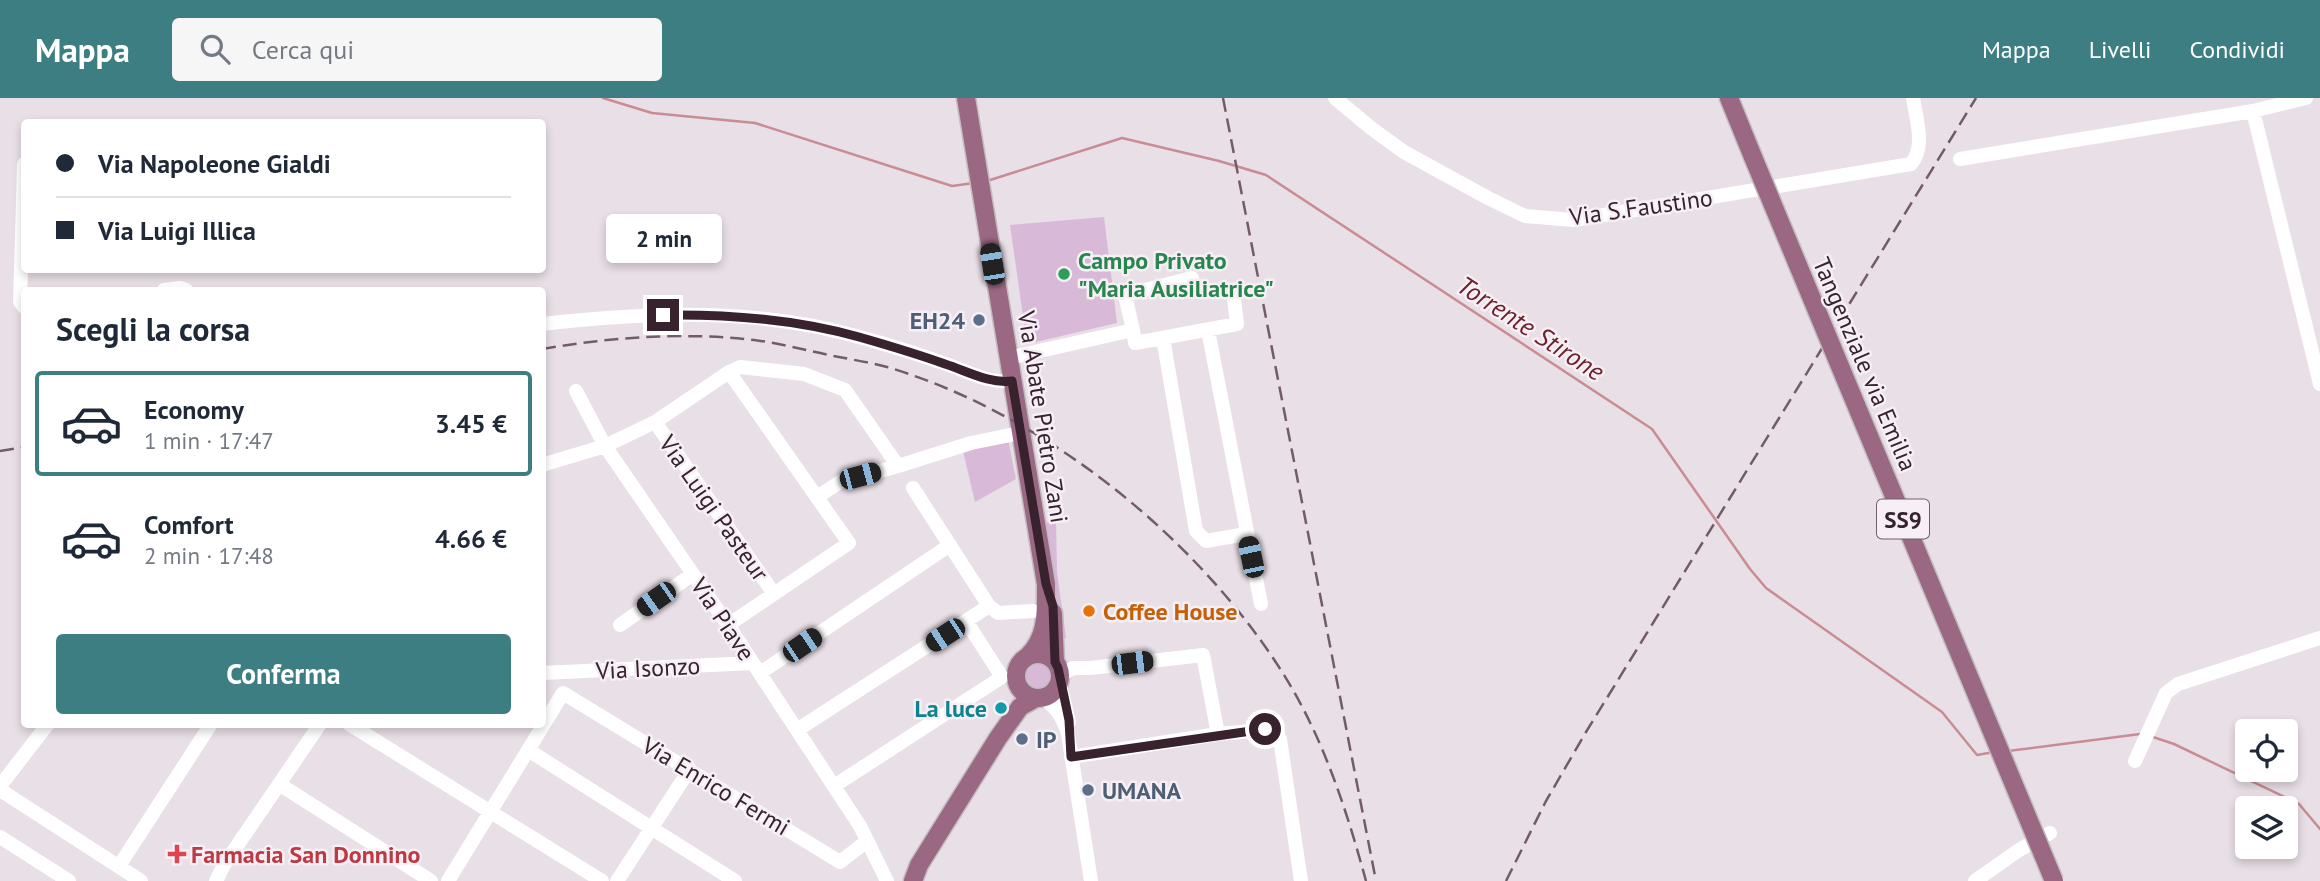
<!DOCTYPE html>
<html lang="it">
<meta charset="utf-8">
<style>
:root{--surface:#fff;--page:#f6f6f7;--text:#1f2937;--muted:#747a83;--line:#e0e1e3;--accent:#3d7e83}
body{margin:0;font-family:"PT Sans",sans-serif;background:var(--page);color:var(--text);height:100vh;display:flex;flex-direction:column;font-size:26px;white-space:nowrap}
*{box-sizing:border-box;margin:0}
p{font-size:23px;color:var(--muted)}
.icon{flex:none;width:38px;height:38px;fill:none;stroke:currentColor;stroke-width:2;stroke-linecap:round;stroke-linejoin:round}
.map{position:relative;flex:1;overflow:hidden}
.details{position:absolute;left:21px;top:189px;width:525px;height:441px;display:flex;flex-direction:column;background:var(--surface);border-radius:7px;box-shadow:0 4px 10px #0003}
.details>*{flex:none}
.top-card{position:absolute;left:21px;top:21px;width:525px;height:154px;border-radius:7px;box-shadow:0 4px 10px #0003;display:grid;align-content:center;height:154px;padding:0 35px;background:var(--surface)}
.fabs{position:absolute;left:2235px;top:621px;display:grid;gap:14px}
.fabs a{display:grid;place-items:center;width:63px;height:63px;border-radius:7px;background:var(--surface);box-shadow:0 4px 10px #0003;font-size:35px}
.end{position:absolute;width:32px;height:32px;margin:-16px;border:9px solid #37222e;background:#fff;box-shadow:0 0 0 4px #fff}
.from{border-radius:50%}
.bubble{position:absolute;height:49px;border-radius:7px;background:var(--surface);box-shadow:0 4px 10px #0003;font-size:23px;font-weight:600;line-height:49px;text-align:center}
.car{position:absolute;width:21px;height:42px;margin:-21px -10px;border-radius:9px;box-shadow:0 0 5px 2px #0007;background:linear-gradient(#222 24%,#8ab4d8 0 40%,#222 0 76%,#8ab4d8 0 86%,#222 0)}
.top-card b{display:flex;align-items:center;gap:24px;height:66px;font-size:26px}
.top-card b+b{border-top:2px solid var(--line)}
.top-card i{width:18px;height:18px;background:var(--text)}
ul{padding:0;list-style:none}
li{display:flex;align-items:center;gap:21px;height:105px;margin:0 14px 10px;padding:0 21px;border:4px solid transparent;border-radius:7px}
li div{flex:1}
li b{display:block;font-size:26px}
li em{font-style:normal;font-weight:600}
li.active{border-color:var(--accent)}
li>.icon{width:63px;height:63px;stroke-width:1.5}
h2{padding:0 35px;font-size:32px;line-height:84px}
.button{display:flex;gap:14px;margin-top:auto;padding:14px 35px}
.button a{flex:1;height:80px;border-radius:7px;background:var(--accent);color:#fff;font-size:28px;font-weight:600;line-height:80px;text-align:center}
header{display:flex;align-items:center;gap:42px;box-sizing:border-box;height:98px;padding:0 35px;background:var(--accent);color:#fff}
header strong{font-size:33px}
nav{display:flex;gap:38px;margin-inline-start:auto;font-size:24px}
.search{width:490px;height:63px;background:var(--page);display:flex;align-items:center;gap:18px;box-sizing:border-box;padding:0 24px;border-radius:7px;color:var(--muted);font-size:26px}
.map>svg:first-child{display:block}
.green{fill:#d8bad8}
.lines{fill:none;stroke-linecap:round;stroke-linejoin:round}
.stream{stroke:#ca8c94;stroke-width:2.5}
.major-casing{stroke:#c3bdc0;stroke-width:21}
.minor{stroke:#fff;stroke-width:14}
.major{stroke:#9b6883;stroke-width:18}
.rail{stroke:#735c69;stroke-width:2.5;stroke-dasharray:14 7;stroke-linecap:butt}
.major-bridge-casing{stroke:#c3bdc0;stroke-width:21;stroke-linecap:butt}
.major-bridge{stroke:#9b6883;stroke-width:18}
.route{stroke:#37222e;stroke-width:9}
.leisure-dot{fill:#2e9e5b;stroke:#f6eff5;stroke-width:2.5}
.service-dot{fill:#5c6f8a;stroke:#f6eff5;stroke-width:2.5}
.food-dot{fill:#e8710a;stroke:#f6eff5;stroke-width:2.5}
.culture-dot{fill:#0f9aa8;stroke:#f6eff5;stroke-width:2.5}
.health-dot{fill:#e0444e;stroke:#f6eff5;stroke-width:2.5}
.labels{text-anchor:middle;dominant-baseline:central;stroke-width:5;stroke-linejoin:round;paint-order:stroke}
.shield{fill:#f6eff5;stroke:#70606a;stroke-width:2}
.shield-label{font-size:23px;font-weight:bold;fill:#37222e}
.street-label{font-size:24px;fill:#37222e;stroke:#f6eff5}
.leisure-label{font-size:24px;font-weight:bold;fill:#27864d;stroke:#f6eff5;text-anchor:start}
.service-label{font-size:24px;font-weight:bold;fill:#4e5e75;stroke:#f6eff5;text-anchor:start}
.food-label{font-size:24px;font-weight:bold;fill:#c56008;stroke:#f6eff5;text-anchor:start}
.culture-label{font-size:24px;font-weight:bold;fill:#0d838f;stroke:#f6eff5;text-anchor:end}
.health-label{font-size:24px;font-weight:bold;fill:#be3a42;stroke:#f6eff5;text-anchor:start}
.water-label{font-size:26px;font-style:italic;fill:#6d222b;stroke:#f6eff5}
</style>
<header>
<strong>Mappa</strong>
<div class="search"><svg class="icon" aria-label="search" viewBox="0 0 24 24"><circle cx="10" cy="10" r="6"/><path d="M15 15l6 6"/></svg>Cerca qui</div>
<nav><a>Mappa</a><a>Livelli</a><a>Condividi</a></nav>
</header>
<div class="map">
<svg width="2320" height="783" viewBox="0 0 2320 783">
<rect width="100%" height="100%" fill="#e9dfe6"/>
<path class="green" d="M1104,119L1117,225L1027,246L1010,127Z
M1008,341L1016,381L975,404L963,353Z
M1056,423L1057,474L1066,540H1058V517L1044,425Z
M1024 577a14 14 0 1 1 28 0a14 14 0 1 1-28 0Z"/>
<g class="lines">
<path class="stream" d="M603,0L652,15L755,25L952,88L974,85
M987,83L1122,40L1219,63L1266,77L1652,331L1750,471L1766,490L1942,614L1977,657L1994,654
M2150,638L2174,646L2299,706L2320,731
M2008,653L2140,636"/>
<defs>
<path id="major" d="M966,0L1046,486C1046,514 1048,538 1028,558
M1729,0L1753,59
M1053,515L1055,564
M1016 578a22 22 0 1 1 44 0a22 22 0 1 1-44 0Z
M913,783L919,767L998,640L1020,609L1036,600"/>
</defs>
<use href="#major" class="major-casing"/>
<path class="minor" d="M1335,0L1371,30L1404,54L1488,100L1525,118L1574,122L1911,66C1926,49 1916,20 1913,0
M2253,13L2320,286
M1960,61L2253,13L2306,0
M24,66L20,204L24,209
M164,192L180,190L186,192
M542,226C632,216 724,211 813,228C857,237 903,251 946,266C967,273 989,286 1012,283
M1133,232L1125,197L1192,180
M1208,232L1261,506
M1163,240L1196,433L1206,443L1246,436
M1008,260L1133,232L1135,245L1237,226L1233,192
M576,293L605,348L728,527L860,728L887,783
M655,324L774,496
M542,367L605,348L655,324L729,274L740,269L804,276L845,292L898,368L971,345L1020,335
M913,390L989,508L998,515L1033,513
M817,399L840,384L898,368
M620,527L693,476
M728,527L849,445L729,274
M542,575L753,565
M760,575L950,447
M1060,577L1073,570H1091L1203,557L1218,636
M1059,583L1069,624
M1042,599C1057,610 1062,618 1068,636L1091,783
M349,626L602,783
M797,632L989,508
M528,652L735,783
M1071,659L1218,636L1274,631L1280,641L1301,783
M2135,663L2166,595L2178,586L2320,540
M279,686L431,783
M0,688L48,626
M834,688L1002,579L966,523
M0,692L141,783
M0,739L69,783
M119,768L211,626
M216,783L224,767L320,626
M448,783L563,595L840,764L867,743
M617,783L690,671
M1975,783L2019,752L2050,735"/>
<use href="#major" class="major"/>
<path class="rail" d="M1223,0L1376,783
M542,251C612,239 684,234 754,242C779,245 804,252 829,257C848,261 868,264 887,269C1039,314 1188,432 1275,563C1320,630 1345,706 1366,783
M0,353L24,349
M1506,783L1546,703L1586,634L1976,0"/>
<defs>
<path id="major-bridge" d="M1753,59L2054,783"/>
</defs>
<use href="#major-bridge" class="major-bridge-casing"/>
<use href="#major-bridge" class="major-bridge"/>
</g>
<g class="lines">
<path class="route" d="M663,217C728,216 795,221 859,239C887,247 917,256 945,266C967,273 989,286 1012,283L1046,486L1053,508L1055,564L1058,570L1069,622L1071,659L1265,631"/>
</g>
<circle class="leisure-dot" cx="1064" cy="176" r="7"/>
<g class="service-dot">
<circle cx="979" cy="222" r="7"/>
<circle cx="1022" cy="641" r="7"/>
<circle cx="1088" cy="692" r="7"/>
</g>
<circle class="food-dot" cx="1089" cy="513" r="7"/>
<circle class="culture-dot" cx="1001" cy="610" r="7"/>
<path class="health-dot" d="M173.5 745.5h7v7h7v7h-7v7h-7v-7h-7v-7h7z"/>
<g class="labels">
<rect class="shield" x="1877" y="401.5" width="52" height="39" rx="5"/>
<g class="shield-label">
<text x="1903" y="421">SS9</text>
</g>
<g class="street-label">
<text transform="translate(1641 109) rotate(-8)">Via S.Faustino</text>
<text transform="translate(1865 266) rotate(67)">Tangenziale via Emilia</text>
<text transform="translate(1043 319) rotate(81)">Via Abate Pietro Zani</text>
<text transform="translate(714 410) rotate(55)">Via Luigi Pasteur</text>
<text transform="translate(723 521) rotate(56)">Via Piave</text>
<text transform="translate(648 570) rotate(-3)">Via Isonzo</text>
<text transform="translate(716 688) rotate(31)">Via Enrico Fermi</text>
</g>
<g class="leisure-label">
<text x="1078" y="162">Campo Privato<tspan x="1078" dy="28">"Maria Ausiliatrice"</tspan></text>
</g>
<g class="service-label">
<text x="965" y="222" text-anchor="end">EH24</text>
<text x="1036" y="641">IP</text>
<text x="1102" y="692">UMANA</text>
</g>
<g class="food-label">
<text x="1103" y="513">Coffee House</text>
</g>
<g class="culture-label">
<text x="987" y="610">La luce</text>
</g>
<g class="health-label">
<text x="191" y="756">Farmacia San Donnino</text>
</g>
<g class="water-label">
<text transform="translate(1531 230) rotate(33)">Torrente Stirone</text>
</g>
</g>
</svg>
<div class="fabs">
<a><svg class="icon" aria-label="locate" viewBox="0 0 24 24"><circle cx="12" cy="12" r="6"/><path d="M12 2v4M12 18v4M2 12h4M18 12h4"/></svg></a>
<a><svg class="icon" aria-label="layers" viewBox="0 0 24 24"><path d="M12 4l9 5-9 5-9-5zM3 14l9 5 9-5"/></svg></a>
</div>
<i class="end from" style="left:1265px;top:631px"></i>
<i class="end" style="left:663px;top:217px"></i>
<div class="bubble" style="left:606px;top:116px;width:116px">2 min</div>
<i class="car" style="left:992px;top:166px;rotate:351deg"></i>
<i class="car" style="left:860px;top:378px;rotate:75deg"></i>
<i class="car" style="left:1251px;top:459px;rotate:348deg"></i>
<i class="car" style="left:656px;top:501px;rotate:235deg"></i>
<i class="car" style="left:945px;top:537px;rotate:237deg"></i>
<i class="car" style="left:802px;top:547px;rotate:56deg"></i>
<i class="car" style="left:1132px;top:565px;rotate:83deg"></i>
<div class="top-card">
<b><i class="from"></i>Via Napoleone Gialdi</b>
<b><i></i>Via Luigi Illica</b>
</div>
<section class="details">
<h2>Scegli la corsa</h2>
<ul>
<li class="active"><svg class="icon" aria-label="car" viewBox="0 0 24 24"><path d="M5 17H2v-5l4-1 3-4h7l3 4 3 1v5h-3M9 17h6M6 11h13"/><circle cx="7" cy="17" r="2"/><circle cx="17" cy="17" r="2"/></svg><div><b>Economy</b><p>1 min · 17:47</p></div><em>3.45 €</em></li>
<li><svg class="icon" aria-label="car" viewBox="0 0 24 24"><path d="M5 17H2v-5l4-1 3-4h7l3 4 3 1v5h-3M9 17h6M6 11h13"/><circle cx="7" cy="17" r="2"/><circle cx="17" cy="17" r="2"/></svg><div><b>Comfort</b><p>2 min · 17:48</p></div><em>4.66 €</em></li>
</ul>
<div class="button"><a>Conferma</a></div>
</section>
</div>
